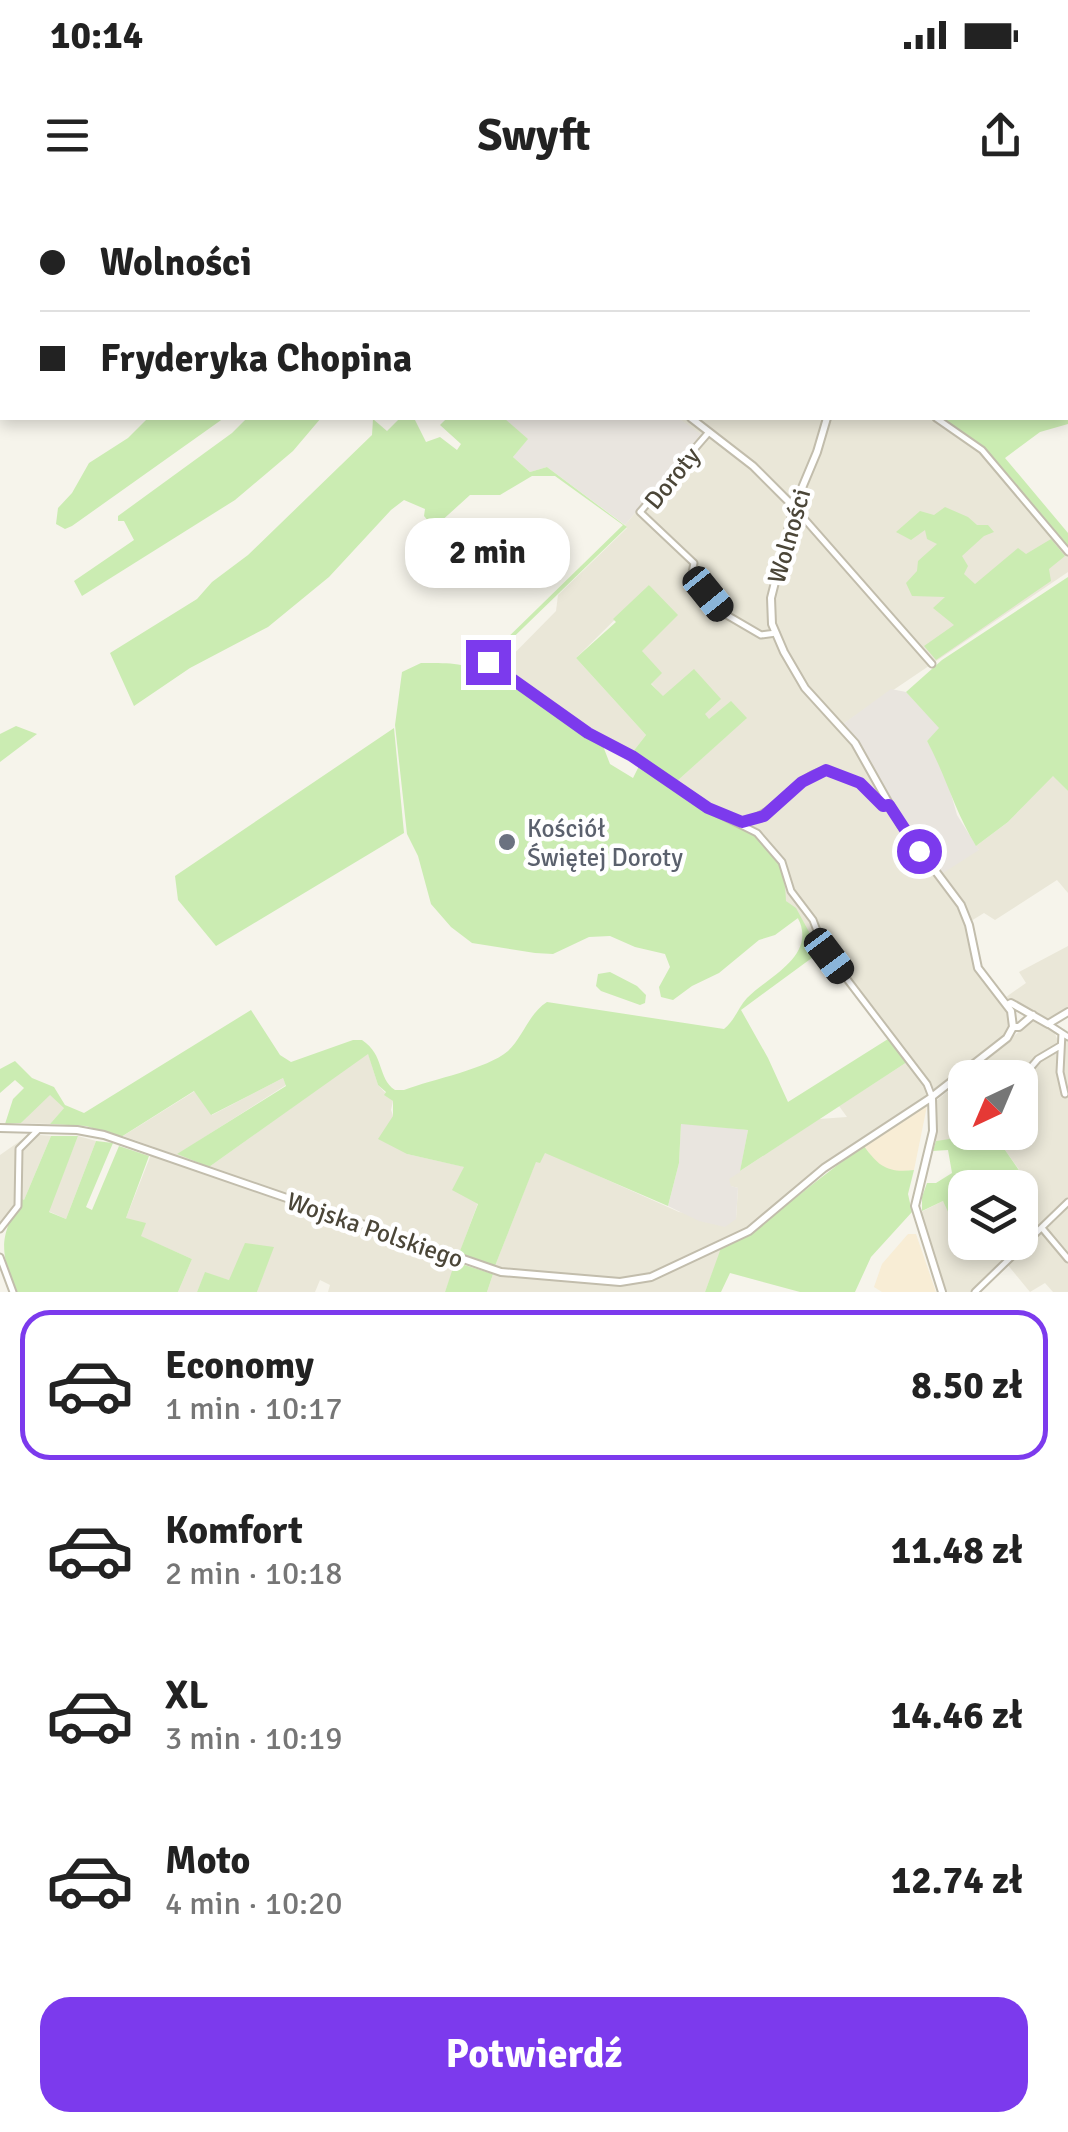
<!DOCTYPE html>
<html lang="pl">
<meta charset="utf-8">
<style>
:root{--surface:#fff;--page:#f2f2f2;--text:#222;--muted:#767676;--line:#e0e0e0;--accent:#7c3aed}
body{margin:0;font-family:Signika,sans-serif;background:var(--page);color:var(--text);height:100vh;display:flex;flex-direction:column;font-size:38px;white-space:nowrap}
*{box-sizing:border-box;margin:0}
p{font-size:32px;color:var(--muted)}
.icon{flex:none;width:55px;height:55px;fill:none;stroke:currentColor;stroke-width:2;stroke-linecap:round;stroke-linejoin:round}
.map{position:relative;height:1092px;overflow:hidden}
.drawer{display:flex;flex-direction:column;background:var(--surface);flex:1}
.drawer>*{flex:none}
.hud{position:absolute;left:0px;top:0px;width:1070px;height:220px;box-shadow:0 5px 15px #0003;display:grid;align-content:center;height:220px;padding:0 40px;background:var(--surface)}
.needle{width:65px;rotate:224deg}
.controls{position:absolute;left:948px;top:860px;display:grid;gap:20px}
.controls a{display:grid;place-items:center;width:90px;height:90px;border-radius:20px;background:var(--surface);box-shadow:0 5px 15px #0003;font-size:50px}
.end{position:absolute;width:45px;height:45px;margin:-22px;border:12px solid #7c3aed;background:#fff;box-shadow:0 0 0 5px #fff}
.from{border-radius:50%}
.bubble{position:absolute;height:70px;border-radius:30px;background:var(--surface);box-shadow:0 5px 15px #0003;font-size:32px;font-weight:800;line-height:70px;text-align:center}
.car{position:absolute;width:30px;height:60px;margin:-30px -15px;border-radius:12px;box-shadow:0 0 8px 2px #0007;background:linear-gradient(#222 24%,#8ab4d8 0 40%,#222 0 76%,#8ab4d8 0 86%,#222 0)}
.hud b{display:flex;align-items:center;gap:35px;height:95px;font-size:38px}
.hud b+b{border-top:2px solid var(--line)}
.hud i{width:25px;height:25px;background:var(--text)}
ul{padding:18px 0 0;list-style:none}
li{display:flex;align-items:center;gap:30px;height:150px;margin:0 20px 15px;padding:0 20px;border:5px solid transparent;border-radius:30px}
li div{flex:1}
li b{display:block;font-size:38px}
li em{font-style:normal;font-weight:800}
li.selected{border-color:var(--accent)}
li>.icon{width:90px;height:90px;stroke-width:1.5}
.action{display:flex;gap:20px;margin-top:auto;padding:20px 40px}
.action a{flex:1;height:115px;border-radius:30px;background:var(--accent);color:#fff;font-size:40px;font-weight:800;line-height:115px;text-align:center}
.status{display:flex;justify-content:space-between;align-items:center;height:70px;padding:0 50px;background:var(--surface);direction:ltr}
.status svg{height:28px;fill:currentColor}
header{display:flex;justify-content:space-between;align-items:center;height:130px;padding:0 40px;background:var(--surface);font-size:45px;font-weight:800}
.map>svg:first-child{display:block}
.residential{fill:#eae7d8}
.commercial{fill:#f8edd5}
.industrial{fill:#e9e5df}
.green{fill:#cbecb2}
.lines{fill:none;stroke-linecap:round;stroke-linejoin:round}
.stream{stroke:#a5cbf5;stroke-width:2.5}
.minor-casing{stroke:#c2bdac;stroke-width:9}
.tertiary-casing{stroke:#c2bdac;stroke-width:10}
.primary-casing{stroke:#ebd163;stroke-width:12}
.minor{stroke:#fff;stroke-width:5}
.tertiary{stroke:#fff;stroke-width:6}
.primary{stroke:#ffed9b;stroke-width:9}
.route{stroke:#7c3aed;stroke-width:12}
.worship-dot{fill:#6b7280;stroke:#fff;stroke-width:4}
.labels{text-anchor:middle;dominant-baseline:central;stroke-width:9;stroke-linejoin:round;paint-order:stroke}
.street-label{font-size:25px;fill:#4b4638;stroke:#fff}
.worship-label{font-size:25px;fill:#5b616d;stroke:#fff;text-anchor:start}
</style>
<div class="status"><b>10:14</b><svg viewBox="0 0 49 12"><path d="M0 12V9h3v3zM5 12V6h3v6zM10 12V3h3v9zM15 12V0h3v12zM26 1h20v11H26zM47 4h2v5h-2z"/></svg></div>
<header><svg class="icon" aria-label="menu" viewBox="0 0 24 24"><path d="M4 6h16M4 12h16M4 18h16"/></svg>Swyft<svg class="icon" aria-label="share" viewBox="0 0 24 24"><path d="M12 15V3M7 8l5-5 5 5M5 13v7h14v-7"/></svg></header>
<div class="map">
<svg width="1068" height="1092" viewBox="0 0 1068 1092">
<rect width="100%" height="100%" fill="#f6f4eb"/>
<path class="residential" d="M678,218H931L976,249L1068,356V372L843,524L858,539L905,623L979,650L976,646L1008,622L1053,575L1068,591V693L1057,680L995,720L984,713L971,721L951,695L964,715L976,770L1006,809L1011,821L1006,834L938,890L933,888L911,860L908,863L928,890L927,906L828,970L752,1032L720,1053L705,1092H487L493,1074L502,1070L495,1066L536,961L545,952L679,1012L736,1019L738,988L730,986L728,979L819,919L847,917L839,906L907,862L820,752L786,701L747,628L676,582L746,518L709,520L704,514L663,497L651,483L642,451L650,385L576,458L646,535L632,553L586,528L500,468L556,411L558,395L627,328L625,325L700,235Z
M1068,746V808L1046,819L1006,797L1026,783L1019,772Z
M1033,820L1053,829L1058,841L1068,839V999L972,1092H945L919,1013L943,1001L965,1019V1042H1020V988L1009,987L1023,975L1005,950L985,933L1020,932V878H965V914L959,917L963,937L953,940L936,941V901Z
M368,853L378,885L393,901L391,910L407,954L465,967L478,1003L445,1092H328L330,1085L320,1080L315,1092H257L273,1047L229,1080L205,1073L197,1092H178L192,1059L140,1036L126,1018L154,947L123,936L195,891L212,915L283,878L286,885L178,954L209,967Z
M49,894L65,907L50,924L21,923Z
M30,934L51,936L24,1000L20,999L0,1027V955Z
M78,936L96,941L66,1019L48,1011Z
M1068,1006V1092H1053L1045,1083L1030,1092L1007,1064L1040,1033L1057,1042L1047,1027Z"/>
<path class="commercial" d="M927,906L914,970L896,972L879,966L864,946Z
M908,1034H916L936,1092H882L874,1087L882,1064Z"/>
<path class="industrial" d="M504,218H678L701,234L625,325L547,267L530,272L513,257L527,239Z
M891,489L906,492L940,528L927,541L945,573L957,615L979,650L943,673L905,623L858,539L843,524Z
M681,923L748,930L740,972L729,979L731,986L738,988L736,1019L725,1027L699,1021L668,1006L679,963Z"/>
<path class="green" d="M1068,101V224L1040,232L1005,258L1068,333V349L983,248L940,218H1068Z
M148,218H224L72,326L65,329L56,324L58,308L72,293L89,263L128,238Z
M247,218H321L293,251L235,300L82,396L74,381L134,340L124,321H118V316L232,233Z
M400,218H414L426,242L440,237L457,250L461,244L440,225L447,218H504L528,239L513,257L530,272L547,267L627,327L490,460L473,451L501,444L623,325L555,276H532L500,295H470L438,324L429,322L424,316L425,309L404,300L391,310L329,377L268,427L190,468L134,506L110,453L197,399L212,382L248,355L372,235L373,219L387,231Z
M945,307L968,317L977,325H988L994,332L984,336L962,356L968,366L964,374L975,384L1018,348L1026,354L1051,339L1065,356L1049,369L1051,381L936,460L924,446L954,425L933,408L945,397L912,396L906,383L917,371L918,361L937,344L927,339L925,330L911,340L896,332L920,311L934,315Z
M1068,377V591L1053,576L1008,622L976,646C955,612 946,576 927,541L939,528L906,492L942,460Z
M649,385L678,415L642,451L662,473L651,484L663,496L694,469L721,499L705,514L709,519L731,501L747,518L676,582L632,553L646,535L576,458L616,422L613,419Z
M421,463C448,463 469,462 493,478L496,471L603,546L610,564L633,578L639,566C659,579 678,594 699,605C746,632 785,638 786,701L796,708L820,752L741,810L768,858L788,902L888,839L907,862L740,971L748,930L681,924L679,963L668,1006L545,953L540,963L536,962L495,1066L458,1056L478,1004L452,990L464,967L407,954L378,939L393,916V901L384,895L386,892L378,885L368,854L209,967L177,954L286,886L283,878L211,915L194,891L121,937L86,926L50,924L64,908L50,895L21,923L5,924L13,899L24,888L15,880L0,893V869L15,861L32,878L54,887L65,905L84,913L251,810L280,855L291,862L353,840H362C385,855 377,878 395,890H404C433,879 487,869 508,851C523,837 529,813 547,802L724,829C735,820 738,808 747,798C769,776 817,756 798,718L775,735L759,740L719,773L692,786L673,800L661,797L659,787L670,767L665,754L635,747L610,736L589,737L553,754L535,753L472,743L451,727L431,704L418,656L407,634L395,525L402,472Z
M16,526L37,534L0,562V534Z
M394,528L404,633L216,746L178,700L175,676Z
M610,772L637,786L646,795L645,803L640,805L601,791L596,786L598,774Z
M965,914V932L985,933L1005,950L1023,976L1009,987L965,988L962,1020L958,1012L950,1016L943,1001L922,1011V997L927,983H936L952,973L948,950L933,951L936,941L963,937L959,917Z
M51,936H78L49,1012L66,1019L96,941L113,943L86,1007L92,1010L119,946L149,956L126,1018L146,1023L141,1036L192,1059L178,1092H14C0,1045 0,1041 20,998L24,1000Z
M864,946C879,967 888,973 914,970L908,994L912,1012L871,1057L855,1092H800L730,1073L721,1092H705L721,1048C773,1021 815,979 864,946Z
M245,1043L274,1047L257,1092H197L205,1072L229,1080Z
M455,1062L493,1074L487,1092H445Z"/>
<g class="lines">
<path class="stream" d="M748,0V2
M319,2L321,0"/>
<defs>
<path id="minor" d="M191,0L196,2
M936,218L982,250L1068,352
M709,232L640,312L694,363L692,373L725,414L761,435L776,433
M794,307L932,464
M488,462L588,533L632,556L707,608L757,633L782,662L791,691L813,720L824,749L927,884L932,897
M741,622C780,614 791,578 826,570L860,583L883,606L889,605
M1048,824L1068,837
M1062,833L1060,872L1065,894
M1020,880L1038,859L1060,846
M1042,1028L1068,1059
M0,1029L18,1006L19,949L39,929
M0,1057L13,1092
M975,1092L1068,1002"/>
<path id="tertiary" d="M859,2L860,0
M0,132H2
M691,218L753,266L794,307
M827,218L817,252L794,307L771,398L772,424L784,452L805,488L855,543L901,625L961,705L969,725L978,768L1011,811L1013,827
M1007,805L1011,803L1048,824L1068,812
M932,898L933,931L915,1006L942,1092
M0,928L77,930L104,935L501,1072L620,1082L651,1077L749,1031L824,968L929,899L1007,838L1013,827H1019L1033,815"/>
<path id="primary" d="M296,2L298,0
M307,2L310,0
M0,182H2
M0,189H2"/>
</defs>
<use href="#minor" class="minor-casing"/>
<use href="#tertiary" class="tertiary-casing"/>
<use href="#primary" class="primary-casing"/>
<use href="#minor" class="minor"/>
<use href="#tertiary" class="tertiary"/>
<use href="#primary" class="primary"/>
</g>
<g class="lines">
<path class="route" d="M488,462L588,533L632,556L708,608L742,622L764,616L802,582L826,570L860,583L883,606L889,605L919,651"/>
</g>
<circle class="worship-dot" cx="507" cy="642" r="10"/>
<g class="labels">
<g class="street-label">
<text transform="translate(672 278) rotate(-51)">Doroty</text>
<text transform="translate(789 336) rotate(-74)">Wolności</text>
<text transform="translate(375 1030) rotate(19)">Wojska Polskiego</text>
</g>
<g class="worship-label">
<text x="527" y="628">Kościół<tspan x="527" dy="29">Świętej Doroty</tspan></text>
</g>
</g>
</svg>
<div class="controls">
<a><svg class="needle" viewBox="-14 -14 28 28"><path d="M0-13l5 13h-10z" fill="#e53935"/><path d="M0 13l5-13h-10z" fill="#767676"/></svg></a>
<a><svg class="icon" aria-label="layers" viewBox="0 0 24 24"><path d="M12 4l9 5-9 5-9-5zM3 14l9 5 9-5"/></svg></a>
</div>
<i class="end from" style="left:919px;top:651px"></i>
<i class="end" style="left:488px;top:462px"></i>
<div class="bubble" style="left:405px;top:318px;width:165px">2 min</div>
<i class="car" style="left:708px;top:394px;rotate:141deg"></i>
<i class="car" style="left:829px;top:756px;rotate:143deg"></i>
<div class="hud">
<b><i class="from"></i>Wolności</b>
<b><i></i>Fryderyka Chopina</b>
</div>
</div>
<section class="drawer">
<ul>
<li class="selected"><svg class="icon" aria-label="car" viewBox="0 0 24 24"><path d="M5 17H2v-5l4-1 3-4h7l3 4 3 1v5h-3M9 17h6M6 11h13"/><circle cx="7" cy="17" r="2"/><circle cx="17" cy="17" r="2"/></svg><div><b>Economy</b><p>1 min · 10:17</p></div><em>8.50 zł</em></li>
<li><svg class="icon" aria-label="car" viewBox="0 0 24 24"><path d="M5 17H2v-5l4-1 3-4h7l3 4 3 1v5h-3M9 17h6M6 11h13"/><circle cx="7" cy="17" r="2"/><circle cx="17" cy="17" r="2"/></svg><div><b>Komfort</b><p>2 min · 10:18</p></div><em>11.48 zł</em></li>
<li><svg class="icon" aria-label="car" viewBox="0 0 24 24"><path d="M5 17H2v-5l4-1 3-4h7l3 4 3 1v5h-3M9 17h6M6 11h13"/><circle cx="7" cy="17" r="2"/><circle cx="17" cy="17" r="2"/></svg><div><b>XL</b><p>3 min · 10:19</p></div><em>14.46 zł</em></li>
<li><svg class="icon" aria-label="car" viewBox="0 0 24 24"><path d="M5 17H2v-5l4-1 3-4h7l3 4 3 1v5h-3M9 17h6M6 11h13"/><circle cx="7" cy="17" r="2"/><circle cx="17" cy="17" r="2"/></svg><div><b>Moto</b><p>4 min · 10:20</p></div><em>12.74 zł</em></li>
</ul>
<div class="action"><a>Potwierdź</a></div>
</section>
